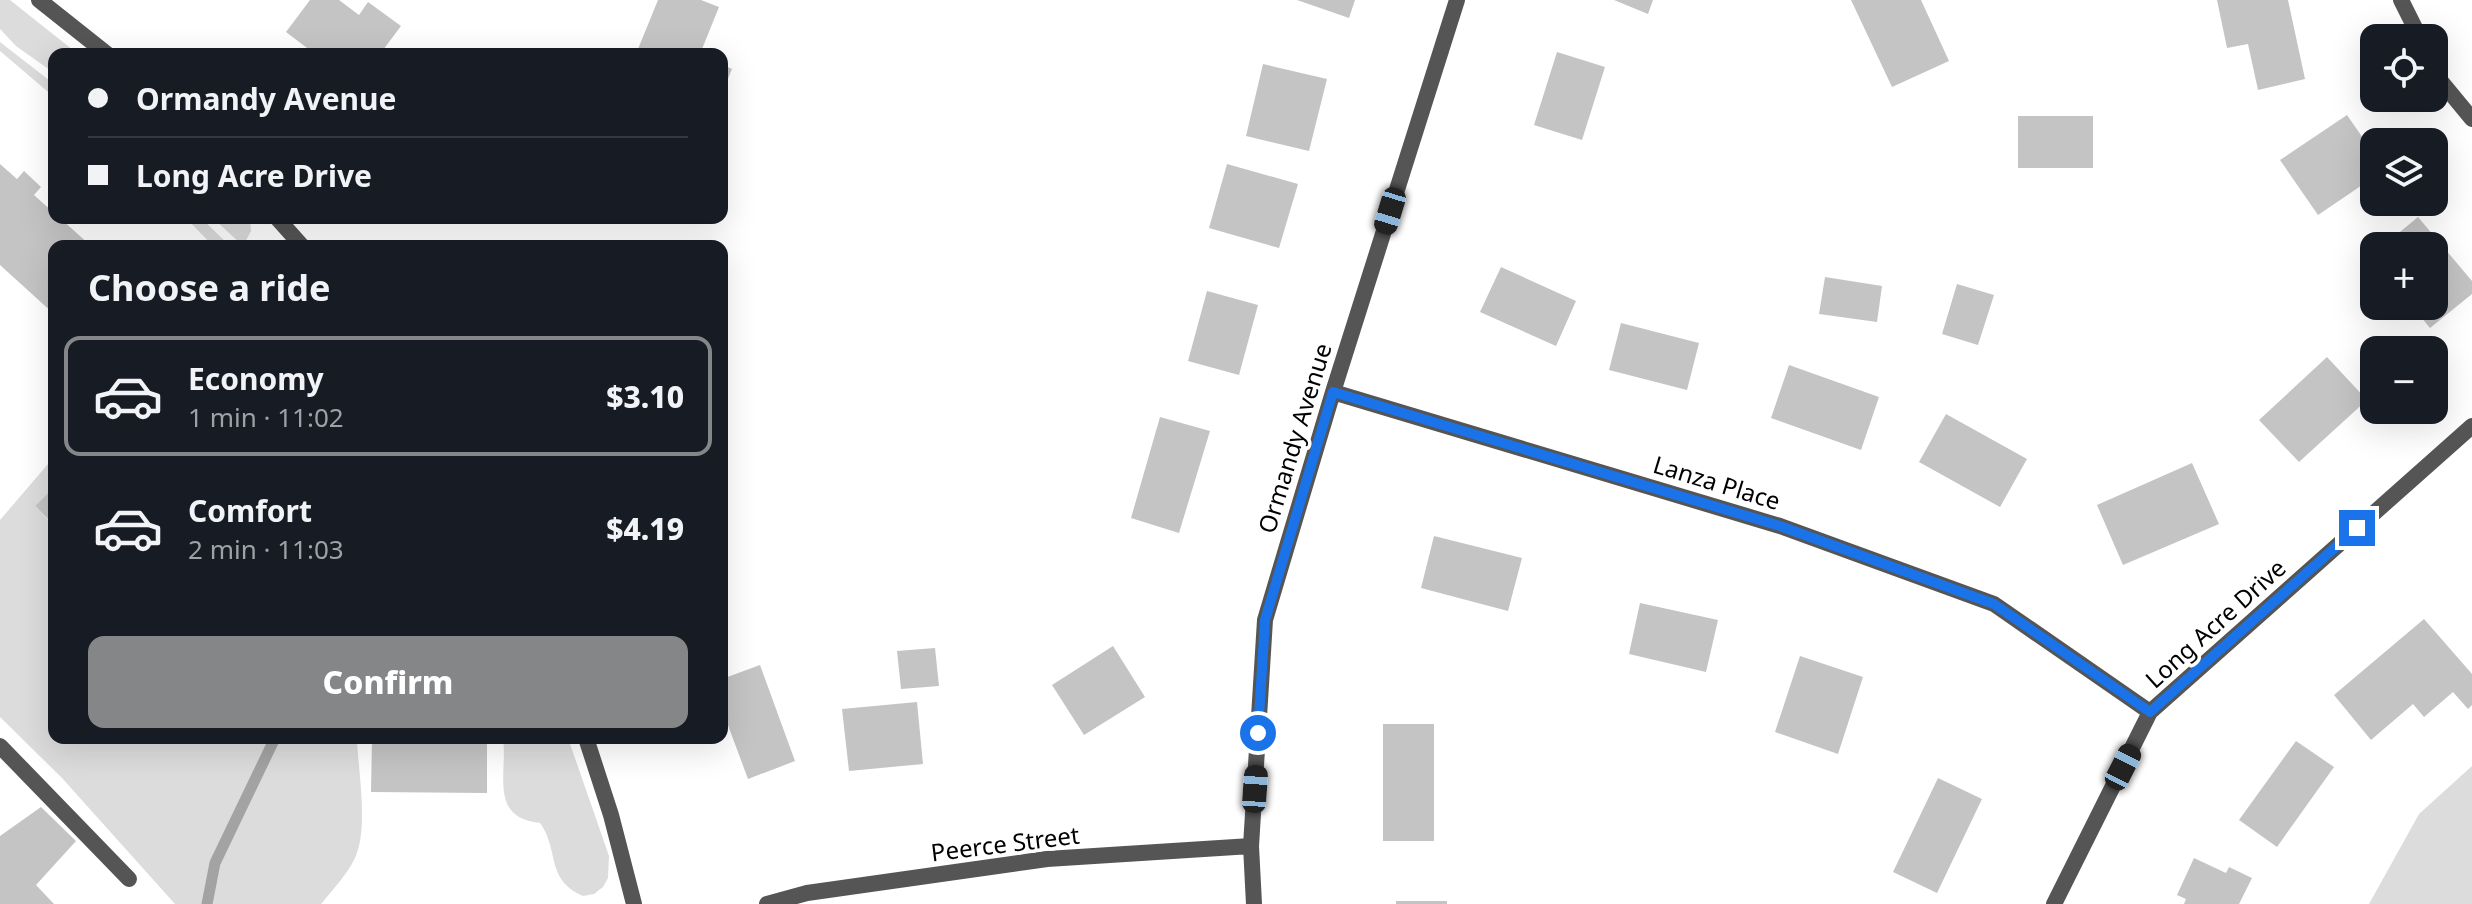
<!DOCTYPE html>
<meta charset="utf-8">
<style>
:root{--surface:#171b24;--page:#20242c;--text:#f1f3f6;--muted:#9ea1a6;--line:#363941;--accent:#858687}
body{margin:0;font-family:"Noto Sans",sans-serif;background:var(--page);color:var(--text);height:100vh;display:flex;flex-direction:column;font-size:30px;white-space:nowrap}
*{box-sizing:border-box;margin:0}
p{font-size:26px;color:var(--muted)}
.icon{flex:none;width:44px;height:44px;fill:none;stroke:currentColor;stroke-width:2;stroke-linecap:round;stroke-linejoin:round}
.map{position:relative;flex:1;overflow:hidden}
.drawer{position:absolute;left:48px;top:240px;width:680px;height:504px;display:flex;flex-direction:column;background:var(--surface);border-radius:16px;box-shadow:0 8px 32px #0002}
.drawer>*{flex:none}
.guide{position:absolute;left:48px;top:48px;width:680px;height:176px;border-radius:16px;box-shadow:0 8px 32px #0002;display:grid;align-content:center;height:176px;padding:0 40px;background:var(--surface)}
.tools{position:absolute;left:2360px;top:24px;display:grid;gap:16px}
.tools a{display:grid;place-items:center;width:88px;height:88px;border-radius:16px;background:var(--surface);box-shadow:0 8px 32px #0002;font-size:40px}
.end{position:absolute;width:36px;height:36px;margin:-18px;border:10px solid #1a73e8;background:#fff;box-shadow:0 0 0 4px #fff}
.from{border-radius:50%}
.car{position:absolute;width:24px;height:48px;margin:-24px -12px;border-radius:10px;box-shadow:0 0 6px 2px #0007;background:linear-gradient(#222 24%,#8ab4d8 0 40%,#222 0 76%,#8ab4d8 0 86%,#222 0)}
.guide b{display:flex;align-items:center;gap:28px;height:76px;font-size:30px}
.guide b+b{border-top:2px solid var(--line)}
.guide i{width:20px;height:20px;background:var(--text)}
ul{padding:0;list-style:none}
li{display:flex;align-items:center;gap:24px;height:120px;margin:0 16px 12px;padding:0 24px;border:4px solid transparent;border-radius:16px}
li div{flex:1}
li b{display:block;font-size:30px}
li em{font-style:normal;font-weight:800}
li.selected{border-color:var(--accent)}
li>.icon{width:72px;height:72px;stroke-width:1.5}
h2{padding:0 40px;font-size:36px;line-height:96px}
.primary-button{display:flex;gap:16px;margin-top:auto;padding:16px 40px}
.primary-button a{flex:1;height:92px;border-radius:16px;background:var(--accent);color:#fff;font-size:32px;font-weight:800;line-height:92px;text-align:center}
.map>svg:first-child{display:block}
.green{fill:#dcdcdc}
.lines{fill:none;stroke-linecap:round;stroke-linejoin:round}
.stream{stroke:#a3a3a3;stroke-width:11}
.building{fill:#c4c4c4}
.service{stroke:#555;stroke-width:16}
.minor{stroke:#555;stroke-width:16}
.tertiary{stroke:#555;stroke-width:16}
.route{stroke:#1a73e8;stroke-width:10}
.labels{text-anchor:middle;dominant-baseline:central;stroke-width:7;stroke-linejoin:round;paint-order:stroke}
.street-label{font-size:24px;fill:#000;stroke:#fff}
</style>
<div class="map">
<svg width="2472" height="904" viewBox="0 0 2472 904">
<rect width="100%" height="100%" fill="#fff"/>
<path class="green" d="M0,0H10L78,54H54V73L16,46L0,29Z
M0,42L54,84V97L0,51Z
M186,218H201L230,246H213Z
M213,218H250L251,231L243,246Z
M54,457V487L35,506L49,521L54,517V738H357C358,772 369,827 355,858C347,875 333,889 321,904H175L62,778L0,717V520Z
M503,738H568L609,856L608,878L603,887L594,894L583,896C545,879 560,851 540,823C488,818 508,772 503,738Z
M2472,766V904H2369L2419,814Z"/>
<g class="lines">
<path class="stream" d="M207,904L215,863L275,738"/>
</g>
<path class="building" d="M310,0H339L359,15L368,2L401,26L380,54H315L286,32Z
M658,0H701L719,7L700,54H650L638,49Z
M1297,0H1355L1349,18Z
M1614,0H1653L1648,14Z
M1851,0H1921L1949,61L1892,87Z
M2217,0H2288L2305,79L2258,90L2248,44L2227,48Z
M1557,52L1605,67L1582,140L1534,125Z
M722,64L732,69L722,93Z
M1263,64L1327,79L1309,151L1246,136Z
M2347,115L2374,154V177L2318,215L2280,160Z
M2018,116H2093V168H2018Z
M0,164L17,179L24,171L41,187L34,195L54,213V218H60L91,246H54V314L0,265Z
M1227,164L1298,184L1279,248L1209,228Z
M2418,217L2472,281V294L2430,328L2412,306H2434V246H2383Z
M1501,267L1576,301L1556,346L1480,312Z
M1825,277L1882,286L1877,322L1819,314Z
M1957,284L1994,295L1978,345L1942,334Z
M1207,291L1258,305L1239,375L1188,361Z
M1621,323L1699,343L1687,390L1609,370Z
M2327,357L2367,400L2299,462L2259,420Z
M1789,365L1879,397L1861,450L1771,418Z
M1946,414L2027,459L2000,507L1919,462Z
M1160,417L1210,431L1179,533L1131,518Z
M2192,463L2219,524L2123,565L2097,505Z
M54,487V517L50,521L35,506Z
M1434,536L1522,558L1508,611L1421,588Z
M1640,603L1718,620L1706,672L1629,654Z
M2424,619L2472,674V705L2468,709L2453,692L2424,717L2413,704L2371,740L2334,695Z
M1113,646L1145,697L1084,735L1052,685Z
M935,648L939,686L901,689L897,651Z
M1800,656L1863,677L1838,754L1775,732Z
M760,665L795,761L748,779L722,709V679Z
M917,702L923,764L849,771L842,709Z
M1383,724H1434V841H1383Z
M372,738H487V793L371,792Z
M2296,741L2334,767L2277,847L2239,820Z
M1938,778L1982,799L1937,893L1893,872Z
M41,807L76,841L36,885L54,904H0V836Z
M2194,858L2226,873L2229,867L2252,878L2239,904H2184L2186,899L2177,895Z
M1396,901H1447V904H1396Z"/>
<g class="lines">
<path class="service" d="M0,746L129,879"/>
<path class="minor" d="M2401,0L2420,38
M2434,68L2439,79L2472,119
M1333,392L1780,526L1994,604L2150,712
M767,904L807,893L1047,859L1251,846
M1254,904L1251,846L1265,620L1333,392L1457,0
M2054,904L2150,712L2472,426"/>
<path class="tertiary" d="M39,0L107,54
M277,218L302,246
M586,738L611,815L634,904"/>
</g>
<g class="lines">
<path class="route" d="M1258,733L1265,620L1333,392L1780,526L1994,604L2150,712L2357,528"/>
</g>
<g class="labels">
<g class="street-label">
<text transform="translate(1294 438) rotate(-73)">Ormandy Avenue</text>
<text transform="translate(1717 482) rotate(17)">Lanza Place</text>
<text transform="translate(2215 623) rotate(-42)">Long Acre Drive</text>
<text transform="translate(1005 843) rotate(-7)">Peerce Street</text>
</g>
</g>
</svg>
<div class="tools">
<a><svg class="icon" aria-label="locate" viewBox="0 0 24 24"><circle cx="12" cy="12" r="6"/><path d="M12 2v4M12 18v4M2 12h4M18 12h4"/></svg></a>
<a><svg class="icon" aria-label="layers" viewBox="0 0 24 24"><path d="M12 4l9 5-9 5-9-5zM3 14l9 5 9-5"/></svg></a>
<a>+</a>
<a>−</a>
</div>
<i class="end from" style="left:1258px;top:733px"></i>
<i class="end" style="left:2357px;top:528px"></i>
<i class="car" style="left:1390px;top:211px;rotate:197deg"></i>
<i class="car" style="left:2123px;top:767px;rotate:27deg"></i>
<i class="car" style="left:1255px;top:789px;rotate:4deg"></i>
<div class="guide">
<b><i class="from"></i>Ormandy Avenue</b>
<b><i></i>Long Acre Drive</b>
</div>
<section class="drawer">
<h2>Choose a ride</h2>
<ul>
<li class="selected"><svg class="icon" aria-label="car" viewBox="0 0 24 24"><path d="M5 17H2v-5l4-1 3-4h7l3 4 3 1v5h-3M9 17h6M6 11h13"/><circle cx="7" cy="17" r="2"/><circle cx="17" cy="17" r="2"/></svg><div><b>Economy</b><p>1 min · 11:02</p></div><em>$3.10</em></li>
<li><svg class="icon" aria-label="car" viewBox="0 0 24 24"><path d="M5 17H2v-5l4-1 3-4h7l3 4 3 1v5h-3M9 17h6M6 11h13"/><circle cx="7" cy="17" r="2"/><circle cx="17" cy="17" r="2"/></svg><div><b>Comfort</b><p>2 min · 11:03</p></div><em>$4.19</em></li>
</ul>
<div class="primary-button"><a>Confirm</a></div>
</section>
</div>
